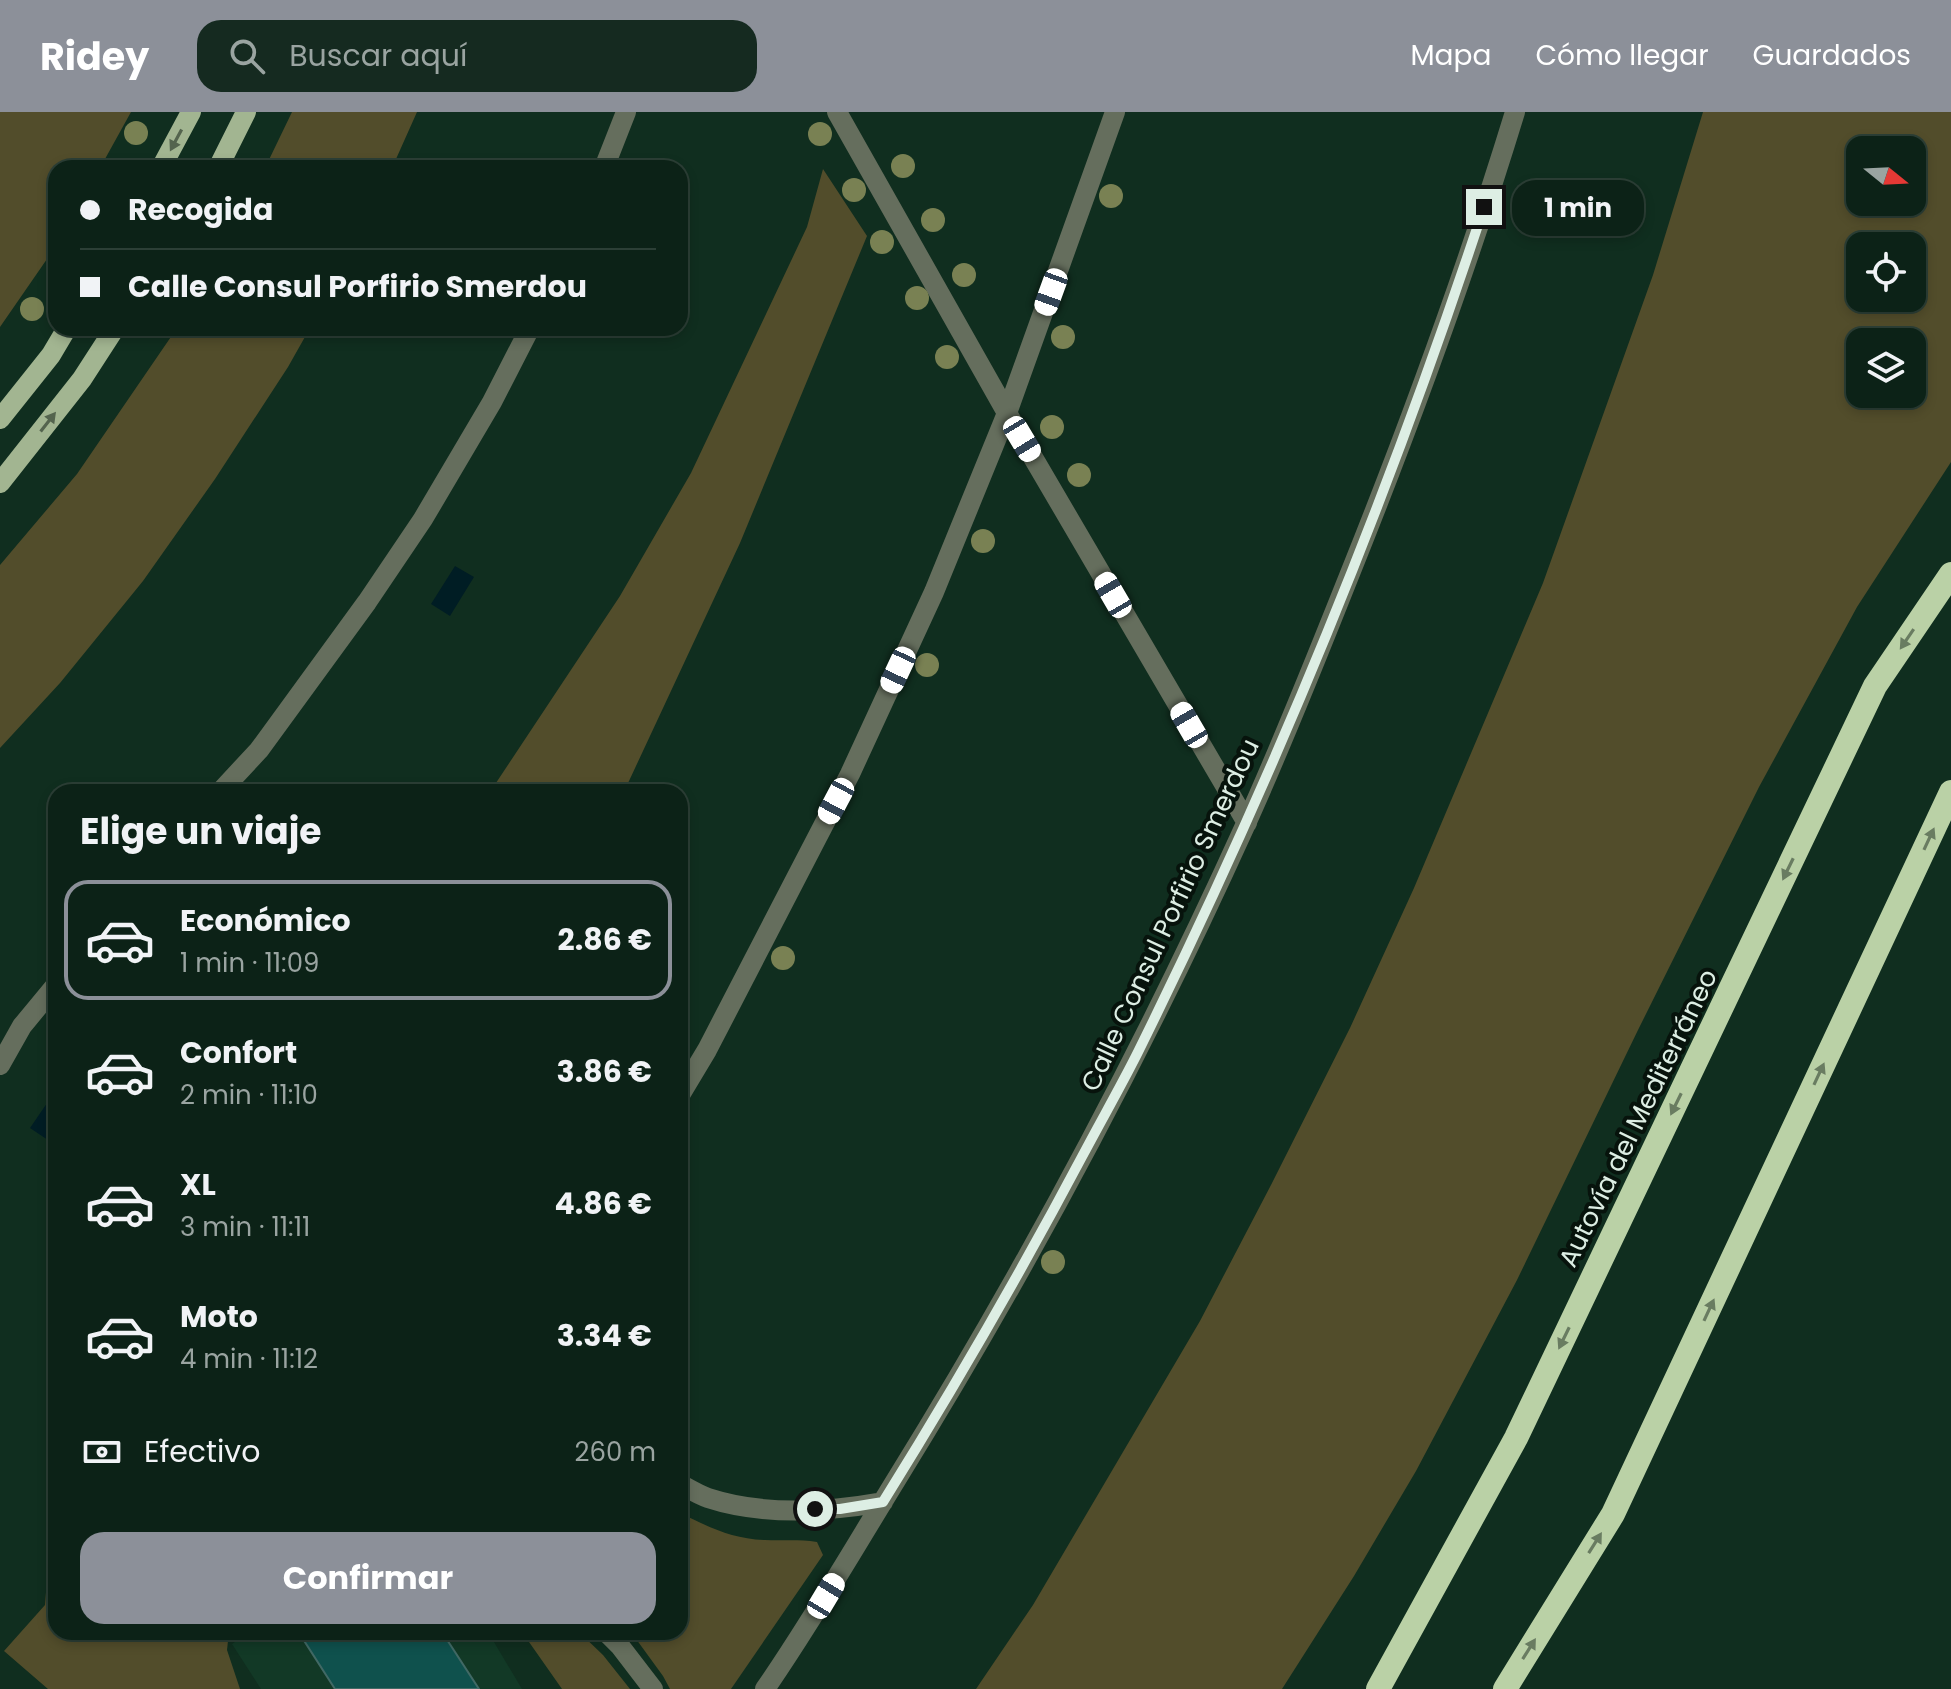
<!DOCTYPE html>
<html lang="es">
<meta charset="utf-8">
<style>
:root{--surface:#0c2217;--page:#152a20;--text:#f1f3f6;--muted:#9aa4a1;--line:#2c3f36;--accent:#8c9099}
body{margin:0;font-family:Poppins,sans-serif;background:var(--page);color:var(--text);height:100vh;display:flex;flex-direction:column;font-size:30px;white-space:nowrap}
*{box-sizing:border-box;margin:0}
p{font-size:26px;color:var(--muted)}
.icon{flex:none;width:44px;height:44px;fill:none;stroke:currentColor;stroke-width:2;stroke-linecap:round;stroke-linejoin:round}
.map{position:relative;flex:1;overflow:hidden}
.details{position:absolute;left:48px;top:672px;width:640px;height:856px;display:flex;flex-direction:column;background:var(--surface);border-radius:24px;box-shadow:0 4px 12px #0003,0 0 0 2px var(--line)}
.details>*{flex:none}
.guide{position:absolute;left:48px;top:48px;width:640px;height:176px;border-radius:24px;box-shadow:0 4px 12px #0003,0 0 0 2px var(--line);display:grid;align-content:center;height:176px;padding:0 32px;background:var(--surface)}
.needle{width:52px;rotate:108deg}
.fabs{position:absolute;left:1846px;top:24px;display:grid;gap:16px}
.fabs a{display:grid;place-items:center;width:80px;height:80px;border-radius:16px;background:var(--surface);box-shadow:0 4px 12px #0003,0 0 0 2px var(--line);font-size:40px}
.end{position:absolute;width:36px;height:36px;margin:-18px;border:10px solid #ddeee4;background:#111;box-shadow:0 0 0 4px #111}
.from{border-radius:50%}
.bubble{position:absolute;height:56px;border-radius:24px;background:var(--surface);box-shadow:0 4px 12px #0003,0 0 0 2px var(--line);font-size:26px;font-weight:700;line-height:56px;text-align:center}
.car{position:absolute;width:24px;height:48px;margin:-24px -12px;border-radius:10px;box-shadow:0 0 6px 2px #0007;background:linear-gradient(#fff 24%,#345 0 40%,#fff 0 76%,#345 0 86%,#fff 0)}
.guide b{display:flex;align-items:center;gap:28px;height:76px;font-size:30px}
.guide b+b{border-top:2px solid var(--line)}
.guide i{width:20px;height:20px;background:var(--text)}
ul{padding:0;list-style:none}
li{display:flex;align-items:center;gap:24px;height:120px;margin:0 16px 12px;padding:0 16px;border:4px solid transparent;border-radius:24px}
li div{flex:1}
li b{display:block;font-size:30px}
li em{font-style:normal;font-weight:700}
li.active{border-color:var(--accent)}
li>.icon{width:72px;height:72px;stroke-width:1.5}
h2{padding:0 32px;font-size:36px;line-height:96px}
.pay{display:flex;align-items:center;gap:20px;height:88px;padding:0 32px;font-size:30px}
.pay p{margin-inline-start:auto}
.cta{display:flex;gap:16px;margin-top:auto;padding:16px 32px}
.cta a{flex:1;height:92px;border-radius:24px;background:var(--accent);color:#fff;font-size:32px;font-weight:700;line-height:92px;text-align:center}
header{display:flex;align-items:center;gap:48px;box-sizing:border-box;height:112px;padding:0 40px;background:var(--accent);color:#fff}
header strong{font-size:38px}
nav{display:flex;gap:44px;margin-inline-start:auto;font-size:28px}
.search{width:560px;height:72px;background:var(--page);display:flex;align-items:center;gap:20px;box-sizing:border-box;padding:0 28px;border-radius:24px;color:var(--muted);font-size:30px}
.map>svg:first-child{display:block}
.built{fill:#123926}
.green{fill:#524d2b;fill-rule:evenodd}
.water{fill:#001d24}
.building{fill:#0f514d;stroke:#416965;stroke-width:2}
.lines{fill:none;stroke-linecap:round;stroke-linejoin:round}
.minor{stroke:#656e5d;stroke-width:20}
.major{stroke:#a2b591;stroke-width:20}
.highway{stroke:#bad1a6;stroke-width:24}
.tree{fill:#798153}
.oneway{fill:#54644e}
.oneway2{fill:#697c61}
.route{stroke:#ddeee4;stroke-width:10}
.labels{text-anchor:middle;dominant-baseline:central;stroke-width:8;stroke-linejoin:round;paint-order:stroke}
.street-label{font-size:26px;fill:#ddeee4;stroke:#07130c}
</style>
<header>
<strong>Ridey</strong>
<div class="search"><svg class="icon" aria-label="search" viewBox="0 0 24 24"><circle cx="10" cy="10" r="6"/><path d="M15 15l6 6"/></svg>Buscar aquí</div>
<nav><a>Mapa</a><a>Cómo llegar</a><a>Guardados</a></nav>
</header>
<div class="map">
<svg width="1951" height="1577" viewBox="0 0 1951 1577">
<rect width="100%" height="100%" fill="#102e1f"/>
<path class="built" d="M250,1520H488L522,1577H261L232,1532Z"/>
<path class="green" d="M0,0H131L100,56H56V134L0,215Z
M292,0H417L392,56H265Z
M1703,0H1951V350L1857,495L1759,675L1638,918L1517,1168L1416,1359L1354,1464L1282,1577H976L1033,1493L1200,1209L1271,1073L1350,916L1414,776L1543,471L1653,163ZM1912,38V90H1860V38ZM1860,134H1912V186H1860ZM1912,230V282H1860V230Z
M823,57L867,124L740,431L629,669L623,680H490L620,484L691,361L807,115Z
M177,216H310L288,255L215,367L143,469L60,571L0,636V453L77,362Z
M56,1380V1520H229L227,1538L240,1577H48L4,1539L45,1493L53,1391Z
M680,1401C709,1415 732,1427 765,1428C782,1429 799,1427 817,1430L823,1443L731,1577H670L663,1564L631,1520H680Z
M522,1520H579L603,1543L630,1577H562Z"/>
<path class="water" d="M455,454L474,465L450,504L431,492Z
M56,978V1023L51,1030L30,1016Z"/>
<path class="building" d="M315,1520H442L479,1577H335L303,1527Z"/>
<g class="lines">
<path class="minor" d="M837,0L1007,301L1247,711
M604,56L626,0
M220,680L259,638L367,490L423,407L492,290L530,216
M0,953L22,914L56,873
M680,983L707,938L850,662L934,480L1007,301L1115,0
M680,1372C689,1377 699,1383 708,1386C763,1404 827,1400 883,1390
M606,1520L620,1534L653,1577
M765,1577C812,1509 853,1438 896,1368C1026,1158 1142,941 1244,716C1282,633 1315,549 1349,464C1410,312 1467,157 1515,0"/>
<path class="major" d="M161,56L191,0
M218,56L246,0
M0,307L51,243L67,216
M0,371L82,267L115,216"/>
<path class="highway" d="M1378,1577L1516,1326L1875,574L1951,462
M1505,1577L1613,1402L1951,680"/>
</g>
<g class="tree">
<circle cx="136" cy="21" r="12"/>
<circle cx="820" cy="22" r="12"/>
<circle cx="903" cy="54" r="12"/>
<circle cx="854" cy="78" r="12"/>
<circle cx="1111" cy="84" r="12"/>
<circle cx="933" cy="108" r="12"/>
<circle cx="882" cy="130" r="12"/>
<circle cx="964" cy="163" r="12"/>
<circle cx="917" cy="186" r="12"/>
<circle cx="32" cy="197" r="12"/>
<circle cx="1063" cy="225" r="12"/>
<circle cx="947" cy="245" r="12"/>
<circle cx="1052" cy="315" r="12"/>
<circle cx="1079" cy="363" r="12"/>
<circle cx="983" cy="429" r="12"/>
<circle cx="927" cy="553" r="12"/>
<circle cx="783" cy="846" r="12"/>
<circle cx="1053" cy="1150" r="12"/>
</g>
<defs><path id="oneway-solid" d="M-6-.8H1V-3.2L6.5 0L1 3.2V.8H-6Z" transform="scale(2)"/></defs>
<g class="oneway">
<use href="#oneway-solid" transform="translate(176 28) rotate(118)"/>
<use href="#oneway-solid" transform="translate(48 310) rotate(-52)"/>
</g>
<g class="oneway2">
<use href="#oneway-solid" transform="translate(1907 527) rotate(124)"/>
<use href="#oneway-solid" transform="translate(1929 727) rotate(-65)"/>
<use href="#oneway-solid" transform="translate(1788 757) rotate(116)"/>
<use href="#oneway-solid" transform="translate(1819 962) rotate(-65)"/>
<use href="#oneway-solid" transform="translate(1676 992) rotate(116)"/>
<use href="#oneway-solid" transform="translate(1709 1198) rotate(-65)"/>
<use href="#oneway-solid" transform="translate(1564 1226) rotate(116)"/>
<use href="#oneway-solid" transform="translate(1595 1431) rotate(-58)"/>
<use href="#oneway-solid" transform="translate(1529 1537) rotate(-58)"/>
</g>
<g class="lines">
<path class="route" d="M815,1397H840L883,1390C954,1276 1021,1160 1084,1041C1102,1007 1121,974 1138,940C1273,667 1389,384 1484,95"/>
</g>
<g class="labels">
<g class="street-label">
<text transform="translate(1170 803) rotate(-65)">Calle Consul Porfirio Smerdou</text>
<text transform="translate(1638 1006) rotate(-64)">Autovía del Mediterráneo</text>
</g>
</g>
</svg>
<div class="fabs">
<a><svg class="needle" viewBox="-14 -14 28 28"><path d="M0-13l5 13h-10z" fill="#e53935"/><path d="M0 13l5-13h-10z" fill="#9aa4a1"/></svg></a>
<a><svg class="icon" aria-label="locate" viewBox="0 0 24 24"><circle cx="12" cy="12" r="6"/><path d="M12 2v4M12 18v4M2 12h4M18 12h4"/></svg></a>
<a><svg class="icon" aria-label="layers" viewBox="0 0 24 24"><path d="M12 4l9 5-9 5-9-5zM3 14l9 5 9-5"/></svg></a>
</div>
<i class="end from" style="left:815px;top:1397px"></i>
<i class="end" style="left:1484px;top:95px"></i>
<div class="bubble" style="left:1512px;top:68px;width:132px">1 min</div>
<i class="car" style="left:1051px;top:180px;rotate:200deg"></i>
<i class="car" style="left:1022px;top:327px;rotate:149deg"></i>
<i class="car" style="left:1113px;top:483px;rotate:330deg"></i>
<i class="car" style="left:898px;top:558px;rotate:205deg"></i>
<i class="car" style="left:1189px;top:613px;rotate:330deg"></i>
<i class="car" style="left:836px;top:689px;rotate:208deg"></i>
<i class="car" style="left:826px;top:1484px;rotate:31deg"></i>
<div class="guide">
<b><i class="from"></i>Recogida</b>
<b><i></i>Calle Consul Porfirio Smerdou</b>
</div>
<section class="details">
<h2>Elige un viaje</h2>
<ul>
<li class="active"><svg class="icon" aria-label="car" viewBox="0 0 24 24"><path d="M5 17H2v-5l4-1 3-4h7l3 4 3 1v5h-3M9 17h6M6 11h13"/><circle cx="7" cy="17" r="2"/><circle cx="17" cy="17" r="2"/></svg><div><b>Económico</b><p>1 min · 11:09</p></div><em>2.86 €</em></li>
<li><svg class="icon" aria-label="car" viewBox="0 0 24 24"><path d="M5 17H2v-5l4-1 3-4h7l3 4 3 1v5h-3M9 17h6M6 11h13"/><circle cx="7" cy="17" r="2"/><circle cx="17" cy="17" r="2"/></svg><div><b>Confort</b><p>2 min · 11:10</p></div><em>3.86 €</em></li>
<li><svg class="icon" aria-label="car" viewBox="0 0 24 24"><path d="M5 17H2v-5l4-1 3-4h7l3 4 3 1v5h-3M9 17h6M6 11h13"/><circle cx="7" cy="17" r="2"/><circle cx="17" cy="17" r="2"/></svg><div><b>XL</b><p>3 min · 11:11</p></div><em>4.86 €</em></li>
<li><svg class="icon" aria-label="car" viewBox="0 0 24 24"><path d="M5 17H2v-5l4-1 3-4h7l3 4 3 1v5h-3M9 17h6M6 11h13"/><circle cx="7" cy="17" r="2"/><circle cx="17" cy="17" r="2"/></svg><div><b>Moto</b><p>4 min · 11:12</p></div><em>3.34 €</em></li>
</ul>
<div class="pay"><svg class="icon" aria-label="cash" viewBox="0 0 24 24"><path d="M3 7h18v10H3z"/><circle cx="12" cy="12" r="2"/></svg>Efectivo<p>260 m</p></div>
<div class="cta"><a>Confirmar</a></div>
</section>
</div>
